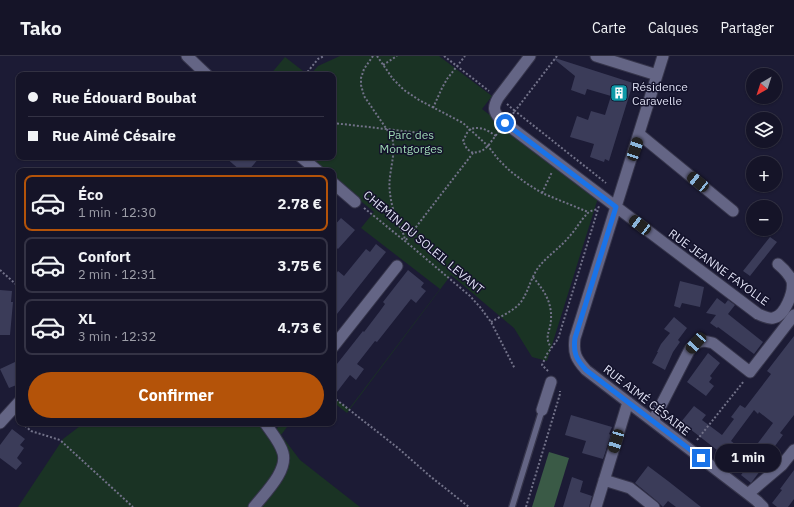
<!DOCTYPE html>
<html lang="fr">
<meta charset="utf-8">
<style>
:root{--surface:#151428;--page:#1e1d30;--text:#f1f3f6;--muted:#9d9ea8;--line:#343345;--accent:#b45309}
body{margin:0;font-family:"IBM Plex Sans",sans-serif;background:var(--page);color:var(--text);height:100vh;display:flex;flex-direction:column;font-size:15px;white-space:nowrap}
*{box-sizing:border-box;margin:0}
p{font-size:13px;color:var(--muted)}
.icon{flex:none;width:22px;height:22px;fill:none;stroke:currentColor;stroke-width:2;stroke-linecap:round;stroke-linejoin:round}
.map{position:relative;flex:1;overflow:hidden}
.sheet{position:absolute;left:16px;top:112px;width:320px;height:258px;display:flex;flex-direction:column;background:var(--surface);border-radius:8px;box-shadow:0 1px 3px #0004,0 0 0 1px var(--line)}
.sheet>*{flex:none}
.top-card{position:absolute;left:16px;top:16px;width:320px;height:88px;border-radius:8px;box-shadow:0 1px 3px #0004,0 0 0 1px var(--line);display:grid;align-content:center;height:88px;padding:0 12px;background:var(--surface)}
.needle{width:26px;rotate:219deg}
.fabs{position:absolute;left:746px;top:12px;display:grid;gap:8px}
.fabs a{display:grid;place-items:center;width:36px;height:36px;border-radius:50%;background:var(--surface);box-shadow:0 1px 3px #0004,0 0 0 1px var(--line);font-size:20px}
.end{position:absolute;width:18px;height:18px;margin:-9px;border:5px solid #1a73e8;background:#fff;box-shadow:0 0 0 2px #fff}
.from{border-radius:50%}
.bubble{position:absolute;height:28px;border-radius:14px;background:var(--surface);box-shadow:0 1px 3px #0004,0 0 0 1px var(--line);font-size:13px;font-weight:700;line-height:28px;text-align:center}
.car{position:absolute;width:12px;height:24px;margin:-12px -6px;border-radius:5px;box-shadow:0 0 3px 1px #0007;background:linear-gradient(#222 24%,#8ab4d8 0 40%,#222 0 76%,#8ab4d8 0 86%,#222 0)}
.top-card b{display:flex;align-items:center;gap:14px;height:38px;font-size:15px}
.top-card b+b{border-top:1px solid var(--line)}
.top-card i{width:10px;height:10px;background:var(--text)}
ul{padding:7px 0 0;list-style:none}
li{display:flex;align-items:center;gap:12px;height:56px;margin:0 8px 6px;padding:0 4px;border:2px solid var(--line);border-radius:8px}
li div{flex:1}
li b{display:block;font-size:15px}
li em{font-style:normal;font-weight:700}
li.on{border-color:var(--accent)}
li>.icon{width:36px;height:36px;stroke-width:1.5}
.cta{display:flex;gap:8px;margin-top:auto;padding:8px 12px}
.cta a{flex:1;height:46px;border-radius:24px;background:var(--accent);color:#fff;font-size:16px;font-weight:700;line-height:46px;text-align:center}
header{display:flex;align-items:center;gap:24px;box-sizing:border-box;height:56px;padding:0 20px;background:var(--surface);border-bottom:1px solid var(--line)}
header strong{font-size:19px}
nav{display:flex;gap:22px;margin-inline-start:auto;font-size:14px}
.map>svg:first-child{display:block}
.green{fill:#1a3324}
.forest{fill:#3a5a46}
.building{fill:#3b3c59;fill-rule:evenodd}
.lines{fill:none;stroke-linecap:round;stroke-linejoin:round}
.service-casing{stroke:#36354b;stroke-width:8}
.minor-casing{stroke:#36354b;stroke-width:13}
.path{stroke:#727289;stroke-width:2;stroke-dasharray:2 2;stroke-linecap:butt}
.service{stroke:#646585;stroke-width:5.5}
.minor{stroke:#646585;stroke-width:11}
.route{stroke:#1a73e8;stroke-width:5}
.labels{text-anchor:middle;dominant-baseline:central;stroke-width:3;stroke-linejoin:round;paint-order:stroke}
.poi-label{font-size:12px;fill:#dedff2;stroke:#13122b;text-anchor:start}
.park-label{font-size:12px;fill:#9fdab4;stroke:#13122b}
.street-label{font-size:12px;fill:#dedff2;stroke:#13122b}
</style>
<header>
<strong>Tako</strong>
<nav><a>Carte</a><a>Calques</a><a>Partager</a></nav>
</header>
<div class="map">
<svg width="794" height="451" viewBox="0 0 794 451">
<rect width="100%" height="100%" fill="#1c1b35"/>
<path class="green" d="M340,0H439L492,40L482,53L598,142L547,305L532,301L514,272L451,219L347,357L333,346V341L349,353L440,233L361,172L374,156L333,122V115H325L308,101H333V19H310L318,10Z
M285,1L303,15L299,19H270Z
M84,367H257L272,379L281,367H290L281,379L300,404L360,451H18L63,383Z"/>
<path class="forest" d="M549,396L569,402L554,451H532Z"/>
<path class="building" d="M555,2L633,27L609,105L605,103L604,106L590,101L594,88L570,81L577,60L588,64L591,55L605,59L611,40L587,33L585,39L571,34L575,20L554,3Z
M225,101H260L248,115H241Z
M341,162L355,174L338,193L333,189V171Z
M770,181L777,186L750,220L743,215Z
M376,188L386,196L333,263V222L338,215L344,220L366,193L370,196Z
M408,214L424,227L421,231L426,235L416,247L411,243L377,286L375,285L357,308L364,313L356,324L350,319L333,341V313L363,275L364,276L380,255L385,248L383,246Z
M680,225L704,231L700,251L682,247L680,252L674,250Z
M0,234L12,235L11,246H13L10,279H0Z
M717,242L725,248L728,244L735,249L728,258L763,286L754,298L718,271L717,272L710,267L716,259L706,257Z
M674,261L687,272L678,284L680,286L673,296L665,314L652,307L658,296H657L661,288L670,277L664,273Z
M794,280V359L780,377L783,379L761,409L763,411L751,427L741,419L744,415L681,366L694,350L706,359L702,364L722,379L734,363L731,361L740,349L745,352L771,318L767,315ZM754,354L758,358L759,356L773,367L749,399L731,385Z
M708,297L720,307L710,320L712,322L709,326L714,330L706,340L687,326Z
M15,306L19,314V328L9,332L0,313Z
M571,359L612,371L609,378L611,379L603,403L582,397L586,385L565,379Z
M12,373L25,383L20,389L24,392L17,402L22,407L16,414L0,402V389Z
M648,410L668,425L701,451H676L668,445L663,451L658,446L635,427Z
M794,414V443L788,451H777L772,447L782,434L780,433Z
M572,421L583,425L580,436L592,440L589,451H563Z"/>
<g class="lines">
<defs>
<path id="service" d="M512,451L542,354"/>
<path id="minor" d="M187,0L207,19
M530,0L498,42C493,51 493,55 500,63L758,258C763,260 768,263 773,262C785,260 794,236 792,225C789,218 784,213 778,208
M596,0L657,19
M663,0L575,282C573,297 576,303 586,314L748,438L757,445L763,451
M639,78L733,155
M301,101L318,115
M333,127L355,146
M333,291L397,210
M542,354L551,326
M653,365L690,293L696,287L704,285L713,287L750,316L794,259
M0,367L19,346
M604,424L630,432L654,451
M748,438L782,409L794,394
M254,451C265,437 288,415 283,397C280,386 271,376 265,367
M596,451L628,346"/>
</defs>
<use href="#service" class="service-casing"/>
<use href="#minor" class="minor-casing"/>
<path class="path" d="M373,0L364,13L361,22V29L364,40L392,81C397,100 387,118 390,137C391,147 394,158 398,167C401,175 404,176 405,185
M377,0L393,23L404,34L419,44L463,67L488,90L498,103L510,115L526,127L542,137L588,156
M444,0L489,35
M557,0L515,55L606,127
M383,9L397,0
M305,19L318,3L324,0
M507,48L515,55L512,59
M433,52L442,32L447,23L465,0
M333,67L430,78
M496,80C487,74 481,70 470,73L467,77L463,85L467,93L473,97L482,95L488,90L499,75
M542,137L552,116
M364,152L411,190L470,240L480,251L491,266L515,313
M406,184L473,97
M0,214L19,231
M533,221C544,235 552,245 551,264C550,277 544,279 551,292
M491,266C501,260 514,255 521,246C528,236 530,225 536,215C544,202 558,194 568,182C575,175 580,165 587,158C589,155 594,154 598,153
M548,315L542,309L547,298L558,283L599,150
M333,341L398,392L431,421L469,451
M22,367L31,375L60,384L133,451
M697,384L744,325
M526,451L560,338V335"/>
<use href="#service" class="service"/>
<use href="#minor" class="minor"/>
</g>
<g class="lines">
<path class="route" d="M505,67L616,151L575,282C573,297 576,303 586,314L701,402"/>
</g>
<defs>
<symbol id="building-square" viewBox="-11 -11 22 22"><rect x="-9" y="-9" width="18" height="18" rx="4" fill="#0f9aa8" stroke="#13122b"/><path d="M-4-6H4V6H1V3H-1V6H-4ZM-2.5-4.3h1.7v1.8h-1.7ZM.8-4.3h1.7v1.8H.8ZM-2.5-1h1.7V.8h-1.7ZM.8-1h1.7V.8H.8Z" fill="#fff"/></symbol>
</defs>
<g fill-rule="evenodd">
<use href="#building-square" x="609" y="27" width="20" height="20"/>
</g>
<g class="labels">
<g class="poi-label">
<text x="632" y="30">Résidence<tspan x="632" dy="14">Caravelle</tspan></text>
</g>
<g class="park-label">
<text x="411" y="78">Parc des<tspan x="411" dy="14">Montgorges</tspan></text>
</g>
<g class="street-label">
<text transform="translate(424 186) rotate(40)">CHEMIN DU SOLEIL LEVANT</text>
<text transform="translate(719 211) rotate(36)">RUE JEANNE FAYOLLE</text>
<text transform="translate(647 344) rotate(38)">RUE AIMÉ CÉSAIRE</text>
</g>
</g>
</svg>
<div class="fabs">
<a><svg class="needle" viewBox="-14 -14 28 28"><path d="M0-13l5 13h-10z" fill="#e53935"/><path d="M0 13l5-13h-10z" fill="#9d9ea8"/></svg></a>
<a><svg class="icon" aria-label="layers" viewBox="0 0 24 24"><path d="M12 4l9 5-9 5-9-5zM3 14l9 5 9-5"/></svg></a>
<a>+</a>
<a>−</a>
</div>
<i class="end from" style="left:505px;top:67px"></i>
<i class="end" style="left:701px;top:402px"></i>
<div class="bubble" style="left:715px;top:388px;width:66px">1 min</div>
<i class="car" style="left:635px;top:93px;rotate:18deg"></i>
<i class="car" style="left:698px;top:126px;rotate:309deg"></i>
<i class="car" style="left:640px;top:169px;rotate:307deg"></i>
<i class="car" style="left:696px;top:287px;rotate:222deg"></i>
<i class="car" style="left:616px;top:385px;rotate:197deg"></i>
<div class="top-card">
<b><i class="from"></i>Rue Édouard Boubat</b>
<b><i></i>Rue Aimé Césaire</b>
</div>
<section class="sheet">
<ul>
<li class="on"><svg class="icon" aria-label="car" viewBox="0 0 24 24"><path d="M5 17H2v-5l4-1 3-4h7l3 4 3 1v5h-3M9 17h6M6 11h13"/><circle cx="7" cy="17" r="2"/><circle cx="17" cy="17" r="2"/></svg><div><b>Éco</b><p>1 min · 12:30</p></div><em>2.78 €</em></li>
<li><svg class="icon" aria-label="car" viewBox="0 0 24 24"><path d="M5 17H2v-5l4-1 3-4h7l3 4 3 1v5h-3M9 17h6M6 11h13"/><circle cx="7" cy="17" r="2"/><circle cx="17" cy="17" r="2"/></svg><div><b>Confort</b><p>2 min · 12:31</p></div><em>3.75 €</em></li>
<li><svg class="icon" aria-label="car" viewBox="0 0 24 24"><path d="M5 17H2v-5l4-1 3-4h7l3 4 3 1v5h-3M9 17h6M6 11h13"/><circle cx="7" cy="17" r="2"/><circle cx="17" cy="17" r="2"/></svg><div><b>XL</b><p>3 min · 12:32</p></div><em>4.73 €</em></li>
</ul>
<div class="cta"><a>Confirmer</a></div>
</section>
</div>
